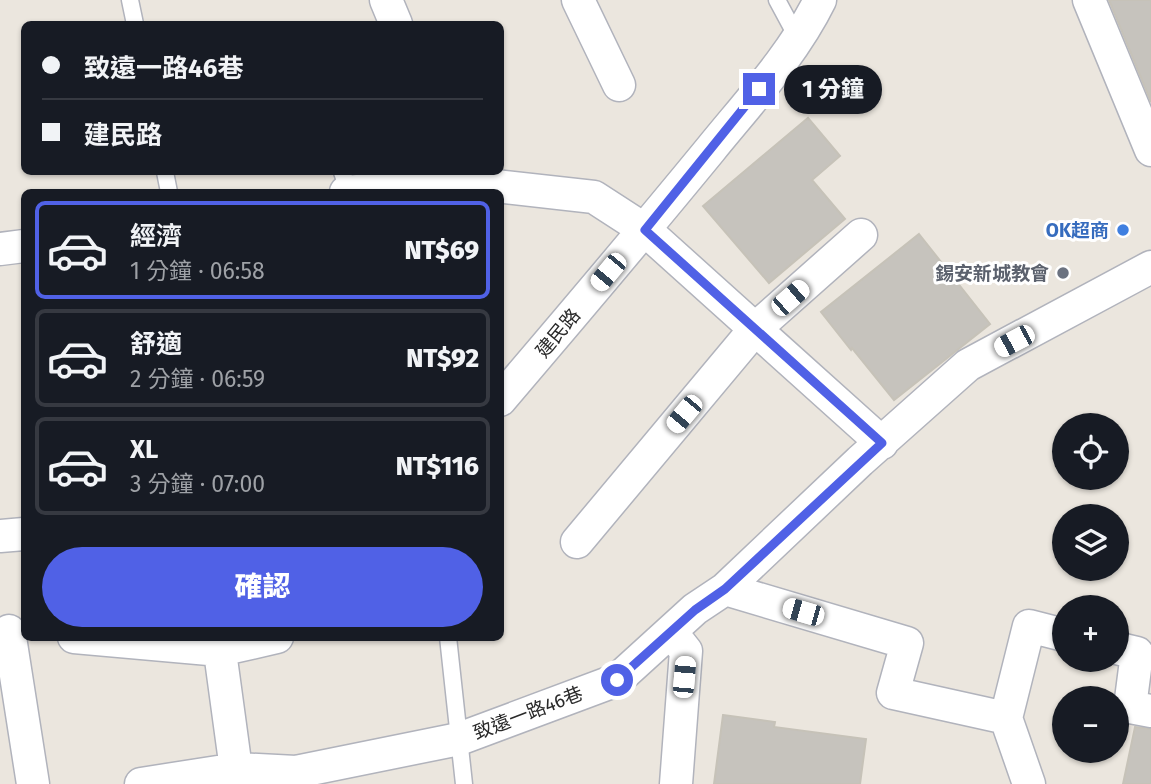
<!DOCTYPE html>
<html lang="zh-TW">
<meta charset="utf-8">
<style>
:root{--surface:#171b24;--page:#20242c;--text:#f1f3f6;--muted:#9ea1a6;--line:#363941;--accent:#5061e6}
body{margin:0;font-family:"Fira Sans","Noto Sans TC",sans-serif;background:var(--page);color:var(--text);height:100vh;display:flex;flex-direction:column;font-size:26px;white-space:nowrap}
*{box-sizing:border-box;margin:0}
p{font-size:23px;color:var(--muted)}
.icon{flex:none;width:38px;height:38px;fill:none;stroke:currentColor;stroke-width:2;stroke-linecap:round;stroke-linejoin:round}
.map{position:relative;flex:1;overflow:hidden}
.side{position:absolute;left:21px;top:189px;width:483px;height:452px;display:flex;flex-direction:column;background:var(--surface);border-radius:10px;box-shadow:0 2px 5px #0004}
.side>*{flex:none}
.hud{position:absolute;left:21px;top:21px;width:483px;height:154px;border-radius:10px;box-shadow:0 2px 5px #0004;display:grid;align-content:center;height:154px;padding:0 21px;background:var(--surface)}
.buttons{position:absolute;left:1052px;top:413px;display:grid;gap:14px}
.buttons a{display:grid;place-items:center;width:77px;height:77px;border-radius:50%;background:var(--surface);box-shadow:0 2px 5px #0004;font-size:35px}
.end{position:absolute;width:32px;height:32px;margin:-16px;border:9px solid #5061e6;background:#fff;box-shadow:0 0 0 4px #fff}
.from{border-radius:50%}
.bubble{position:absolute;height:49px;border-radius:24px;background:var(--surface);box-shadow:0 2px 5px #0004;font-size:23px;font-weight:800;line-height:49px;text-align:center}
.car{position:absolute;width:21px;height:42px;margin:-21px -10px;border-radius:9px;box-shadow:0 0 5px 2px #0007;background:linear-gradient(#fff 24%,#345 0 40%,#fff 0 76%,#345 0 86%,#fff 0)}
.hud b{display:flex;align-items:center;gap:24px;height:66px;font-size:26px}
.hud b+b{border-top:2px solid var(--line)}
.hud i{width:18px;height:18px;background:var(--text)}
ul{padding:12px 0 0;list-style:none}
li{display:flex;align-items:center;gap:21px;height:98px;margin:0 14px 10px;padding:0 7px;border:4px solid var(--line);border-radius:10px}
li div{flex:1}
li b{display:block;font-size:26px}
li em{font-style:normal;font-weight:800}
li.on{border-color:var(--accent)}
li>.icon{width:63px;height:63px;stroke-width:1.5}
.cta{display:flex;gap:14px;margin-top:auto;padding:14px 21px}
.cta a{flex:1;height:80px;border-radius:42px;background:var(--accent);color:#fff;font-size:28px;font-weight:800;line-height:80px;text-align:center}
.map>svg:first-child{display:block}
.building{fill:#c6c3bd;stroke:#c6c2b8;stroke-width:2}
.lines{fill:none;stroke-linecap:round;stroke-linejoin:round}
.lane-casing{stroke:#b1b3bc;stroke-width:19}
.street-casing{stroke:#b1b3bc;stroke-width:35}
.lane{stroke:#fff;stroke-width:16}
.street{stroke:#fff;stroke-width:32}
.route{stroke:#5061e6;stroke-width:9}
.shop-dot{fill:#3f7fe0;stroke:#fff;stroke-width:2.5}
.worship-dot{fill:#6b7280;stroke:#fff;stroke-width:2.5}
.labels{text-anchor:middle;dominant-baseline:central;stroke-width:6;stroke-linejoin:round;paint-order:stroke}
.shop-label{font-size:19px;font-weight:bold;fill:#366cbe;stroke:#fff;text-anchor:end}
.worship-label{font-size:19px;font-weight:bold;fill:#5b616d;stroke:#fff;text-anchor:end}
.street-label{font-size:19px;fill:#2a2a2a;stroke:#fff}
</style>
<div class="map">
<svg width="1151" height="784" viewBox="0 0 1151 784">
<rect width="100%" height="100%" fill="#ebe6de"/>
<path class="building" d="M1109,0H1151V102Z
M808,118L840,156L812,180L845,219L769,283L703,206Z
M919,234L990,324L894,400L852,348L851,350L821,312Z
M723,715L775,722L774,727L866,739L860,784H714Z
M1135,727L1151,729V784H1123Z"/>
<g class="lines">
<defs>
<path id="lane" d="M130,0L135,24
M777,0L798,39
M165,172L169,192
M342,172L349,192
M448,637L464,784"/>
<path id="street" d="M386,0L396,24
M578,0L619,85
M1089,0L1151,150
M346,192L460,182L594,197L645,230L882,443
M0,249L24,246
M500,400C571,317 641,234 710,150C748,103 793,55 820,0
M0,536L24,534
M577,542L755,329L861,235
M725,589L907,643L893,693L1006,718
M9,631L33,784
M671,632L686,651L676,784
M74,637L220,650L277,637
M218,637L238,784
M1116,648L1137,653L1130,707L1151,711
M141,784L237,769L296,772L459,739L617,680L695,609L725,589L860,461L968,365L1151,267
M1029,784L1006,718L1029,626L1064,635"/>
</defs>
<use href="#lane" class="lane-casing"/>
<use href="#street" class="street-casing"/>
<use href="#lane" class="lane"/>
<use href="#street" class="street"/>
</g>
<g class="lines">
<path class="route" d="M617,680L695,610L725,589L882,443L645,230L759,89"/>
</g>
<circle class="shop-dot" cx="1123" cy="230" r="7"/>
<circle class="worship-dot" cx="1063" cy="273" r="7"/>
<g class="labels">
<g class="shop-label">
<text x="1109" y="230">OK超商</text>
</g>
<g class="worship-label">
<text x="1049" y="273">錫安新城教會</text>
</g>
<g class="street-label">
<text transform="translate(558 333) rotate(-50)">建民路</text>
<text transform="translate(528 713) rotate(-21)">致遠一路46巷</text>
</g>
</g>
</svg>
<div class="buttons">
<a><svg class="icon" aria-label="locate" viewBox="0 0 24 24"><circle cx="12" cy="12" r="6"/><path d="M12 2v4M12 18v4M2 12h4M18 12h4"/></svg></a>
<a><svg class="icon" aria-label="layers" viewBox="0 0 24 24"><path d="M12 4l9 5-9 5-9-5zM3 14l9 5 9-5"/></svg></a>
<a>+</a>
<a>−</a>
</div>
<i class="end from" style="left:617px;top:680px"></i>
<i class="end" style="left:759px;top:89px"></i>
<div class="bubble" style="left:784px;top:65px;width:98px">1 分鐘</div>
<i class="car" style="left:608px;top:272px;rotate:220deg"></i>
<i class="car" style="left:790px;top:298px;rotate:49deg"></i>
<i class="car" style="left:1014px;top:341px;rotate:242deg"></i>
<i class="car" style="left:684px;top:414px;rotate:220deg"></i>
<i class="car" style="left:803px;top:612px;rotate:286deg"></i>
<i class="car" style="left:684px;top:677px;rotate:5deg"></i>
<div class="hud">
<b><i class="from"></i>致遠一路46巷</b>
<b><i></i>建民路</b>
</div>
<section class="side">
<ul>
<li class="on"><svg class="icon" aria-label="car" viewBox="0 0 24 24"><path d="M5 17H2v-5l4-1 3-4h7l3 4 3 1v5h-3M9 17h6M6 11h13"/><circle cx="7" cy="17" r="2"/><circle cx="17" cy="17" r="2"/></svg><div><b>經濟</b><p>1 分鐘 · 06:58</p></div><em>NT$69</em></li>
<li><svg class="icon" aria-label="car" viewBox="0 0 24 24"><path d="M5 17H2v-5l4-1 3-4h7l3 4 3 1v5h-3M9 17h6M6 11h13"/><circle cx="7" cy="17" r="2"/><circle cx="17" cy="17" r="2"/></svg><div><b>舒適</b><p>2 分鐘 · 06:59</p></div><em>NT$92</em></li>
<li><svg class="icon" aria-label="car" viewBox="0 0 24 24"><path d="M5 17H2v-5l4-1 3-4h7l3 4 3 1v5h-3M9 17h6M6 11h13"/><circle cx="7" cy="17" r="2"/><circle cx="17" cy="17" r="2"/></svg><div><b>XL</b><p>3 分鐘 · 07:00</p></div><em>NT$116</em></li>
</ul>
<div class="cta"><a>確認</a></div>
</section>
</div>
